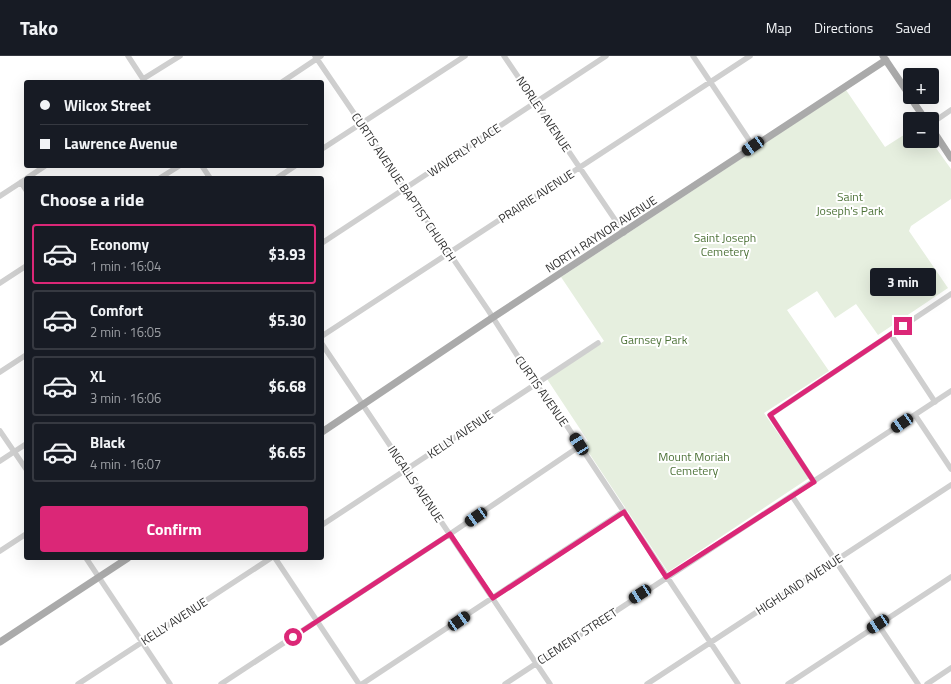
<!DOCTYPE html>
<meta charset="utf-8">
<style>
:root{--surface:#171b24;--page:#242831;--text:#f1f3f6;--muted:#9ea1a6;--line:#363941;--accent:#db2777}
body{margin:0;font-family:"Titillium Web",sans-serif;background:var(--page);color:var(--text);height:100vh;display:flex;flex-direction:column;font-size:15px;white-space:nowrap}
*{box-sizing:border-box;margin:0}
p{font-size:13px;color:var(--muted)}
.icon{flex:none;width:22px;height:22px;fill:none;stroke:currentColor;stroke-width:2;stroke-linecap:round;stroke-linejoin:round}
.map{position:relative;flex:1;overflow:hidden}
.side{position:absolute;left:24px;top:120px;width:300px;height:384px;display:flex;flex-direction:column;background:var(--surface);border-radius:4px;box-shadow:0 4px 16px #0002}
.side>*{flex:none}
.hud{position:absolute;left:24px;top:24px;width:300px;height:88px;border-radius:4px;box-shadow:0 4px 16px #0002;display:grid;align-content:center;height:88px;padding:0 16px;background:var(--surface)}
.buttons{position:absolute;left:903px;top:12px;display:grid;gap:8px}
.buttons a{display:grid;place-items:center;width:36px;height:36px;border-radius:4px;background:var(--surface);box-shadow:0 4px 16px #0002;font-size:20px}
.end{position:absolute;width:18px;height:18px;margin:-9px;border:5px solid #db2777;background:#fff;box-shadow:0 0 0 2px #fff}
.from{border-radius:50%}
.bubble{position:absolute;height:28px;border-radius:4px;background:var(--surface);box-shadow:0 4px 16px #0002;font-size:13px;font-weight:700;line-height:28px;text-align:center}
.car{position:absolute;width:12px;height:24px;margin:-12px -6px;border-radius:5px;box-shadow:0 0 3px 1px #0007;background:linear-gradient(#222 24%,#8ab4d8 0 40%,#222 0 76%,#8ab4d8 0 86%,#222 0)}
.hud b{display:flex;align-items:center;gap:14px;height:38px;font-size:15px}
.hud b+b{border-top:1px solid var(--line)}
.hud i{width:10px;height:10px;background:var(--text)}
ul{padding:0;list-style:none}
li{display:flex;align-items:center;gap:12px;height:60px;margin:0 8px 6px;padding:0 8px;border:2px solid var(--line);border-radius:4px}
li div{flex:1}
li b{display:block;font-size:15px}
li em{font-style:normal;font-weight:700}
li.selected{border-color:var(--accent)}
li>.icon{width:36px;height:36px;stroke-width:1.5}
h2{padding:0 16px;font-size:18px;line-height:48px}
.primary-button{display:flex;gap:8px;margin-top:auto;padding:8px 16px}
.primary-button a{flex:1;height:46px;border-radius:4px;background:var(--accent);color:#fff;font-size:16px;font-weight:700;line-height:46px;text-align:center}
header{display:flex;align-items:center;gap:24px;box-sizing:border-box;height:56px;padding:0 20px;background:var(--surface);border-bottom:1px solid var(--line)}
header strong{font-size:19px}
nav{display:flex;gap:22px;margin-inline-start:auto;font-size:14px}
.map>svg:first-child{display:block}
.green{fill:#e6efdf}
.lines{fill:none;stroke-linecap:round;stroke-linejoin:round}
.minor{stroke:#cfcfcf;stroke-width:5.5}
.major{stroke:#aaa;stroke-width:7}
.route{stroke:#db2777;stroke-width:5}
.labels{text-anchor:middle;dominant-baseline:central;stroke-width:4;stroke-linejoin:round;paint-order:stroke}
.street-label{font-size:12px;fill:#323232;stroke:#fff}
.park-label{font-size:12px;fill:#4e7339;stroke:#fff}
</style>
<header>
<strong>Tako</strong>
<nav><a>Map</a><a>Directions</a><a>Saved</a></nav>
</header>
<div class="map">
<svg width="951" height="628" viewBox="0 0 951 628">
<rect width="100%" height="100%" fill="#fff"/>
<path class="green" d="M846,34L885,91L910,75V85H931L951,113V143L911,170L909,175L948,232L878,279L856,248L835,262L817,235L787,254L829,315L764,357L809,422L668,516L583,388L588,385L547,323L604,285L561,221Z"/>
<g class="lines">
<path class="minor" d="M128,0L145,26
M315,0L488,254L535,327L559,358L738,628
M504,0L624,177
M693,0L753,90
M143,23L180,0
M282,26L321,0
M932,67L951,54
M322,93L465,0
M202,110L210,122
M27,122L45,110
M160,122L179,110
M277,122L295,110
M21,126L26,134
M0,140L26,123
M322,187L606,0
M0,227L26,210
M891,279L935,346
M322,280L750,0
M322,288L550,628
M0,316L26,299
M915,359L951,413
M0,375L26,413
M0,405L26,388
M814,426L770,359L951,238
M792,440L918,628
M322,469L598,287
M0,495L26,478
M86,502L170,628
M275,502L359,628
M78,628L271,502
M221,628L450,478L580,390
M362,628L624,455
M505,628L951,335
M647,628L951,429
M788,628L951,521
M927,628L951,612"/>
<path class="major" d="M883,0L910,40
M910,41L925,63
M932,73L951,102
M322,376L492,262L886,4
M0,586L128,502"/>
</g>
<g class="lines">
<path class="route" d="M293,581L450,478L493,542L624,456L666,521L814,426L770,359L903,270"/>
</g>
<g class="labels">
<g class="street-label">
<text transform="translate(544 58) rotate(56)">NORLEY AVENUE</text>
<text transform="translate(464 94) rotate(-34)">WAVERLY PLACE</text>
<text transform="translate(404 131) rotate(56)">CURTIS AVENUE BAPTIST CHURCH</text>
<text transform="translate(536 140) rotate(-33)">PRAIRIE AVENUE</text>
<text transform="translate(601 178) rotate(-33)">NORTH RAYNOR AVENUE</text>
<text transform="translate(542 335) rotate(55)">CURTIS AVENUE</text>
<text transform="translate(460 378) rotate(-34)">KELLY AVENUE</text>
<text transform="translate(416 428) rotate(56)">INGALLS AVENUE</text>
<text transform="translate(799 528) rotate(-33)">HIGHLAND AVENUE</text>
<text transform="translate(174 565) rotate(-33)">KELLY AVENUE</text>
<text transform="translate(577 580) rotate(-33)">CLEMENT STREET</text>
</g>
<g class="park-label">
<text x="850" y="140">Saint<tspan x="850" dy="14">Joseph's Park</tspan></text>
<text x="725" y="181">Saint Joseph<tspan x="725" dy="14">Cemetery</tspan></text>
<text x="654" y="283">Garnsey Park</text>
<text x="694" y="400">Mount Moriah<tspan x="694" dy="14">Cemetery</tspan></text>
</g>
</g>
</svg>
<div class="buttons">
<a>+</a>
<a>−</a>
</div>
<i class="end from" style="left:293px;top:581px"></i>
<i class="end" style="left:903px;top:270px"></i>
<div class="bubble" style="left:870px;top:212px;width:66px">3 min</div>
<i class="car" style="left:753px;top:90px;rotate:236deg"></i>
<i class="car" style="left:902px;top:367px;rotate:236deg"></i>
<i class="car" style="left:579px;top:388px;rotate:327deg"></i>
<i class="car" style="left:476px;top:461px;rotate:236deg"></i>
<i class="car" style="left:640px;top:538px;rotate:237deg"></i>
<i class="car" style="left:459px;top:565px;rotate:56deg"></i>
<i class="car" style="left:878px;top:568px;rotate:237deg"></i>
<div class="hud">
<b><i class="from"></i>Wilcox Street</b>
<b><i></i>Lawrence Avenue</b>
</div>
<section class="side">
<h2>Choose a ride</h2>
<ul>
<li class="selected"><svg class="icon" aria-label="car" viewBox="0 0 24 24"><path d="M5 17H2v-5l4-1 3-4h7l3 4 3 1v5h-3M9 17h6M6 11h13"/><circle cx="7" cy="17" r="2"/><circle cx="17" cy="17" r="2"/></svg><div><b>Economy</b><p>1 min · 16:04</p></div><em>$3.93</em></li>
<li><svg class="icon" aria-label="car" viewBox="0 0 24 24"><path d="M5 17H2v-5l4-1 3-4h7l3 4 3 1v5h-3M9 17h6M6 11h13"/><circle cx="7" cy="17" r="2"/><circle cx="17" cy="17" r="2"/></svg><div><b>Comfort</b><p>2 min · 16:05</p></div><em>$5.30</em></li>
<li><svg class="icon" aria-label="car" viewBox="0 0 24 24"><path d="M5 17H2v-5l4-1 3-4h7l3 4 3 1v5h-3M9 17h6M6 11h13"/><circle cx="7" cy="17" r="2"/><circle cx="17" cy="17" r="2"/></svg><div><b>XL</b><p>3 min · 16:06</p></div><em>$6.68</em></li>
<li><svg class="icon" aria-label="car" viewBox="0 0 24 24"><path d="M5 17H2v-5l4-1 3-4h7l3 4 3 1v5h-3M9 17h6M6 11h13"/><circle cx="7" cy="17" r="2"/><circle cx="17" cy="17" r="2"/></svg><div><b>Black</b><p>4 min · 16:07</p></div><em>$6.65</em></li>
</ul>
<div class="primary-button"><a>Confirm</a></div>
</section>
</div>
